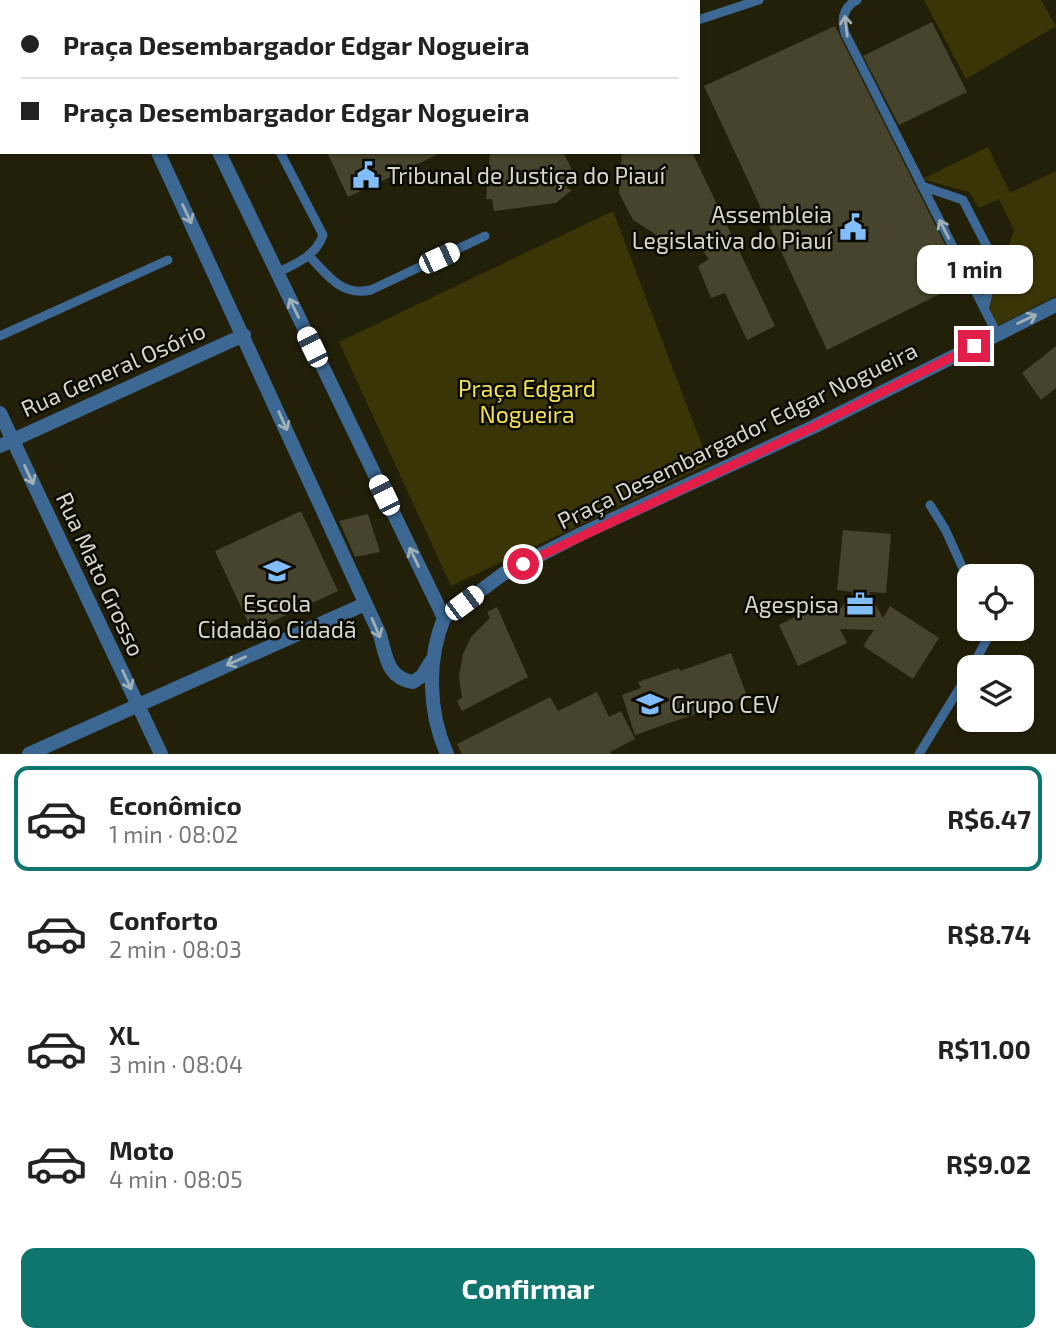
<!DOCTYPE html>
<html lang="pt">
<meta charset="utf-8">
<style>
:root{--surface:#fff;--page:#f6f6f6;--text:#222;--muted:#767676;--line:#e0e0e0;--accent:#0f766e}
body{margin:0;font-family:"Exo 2",sans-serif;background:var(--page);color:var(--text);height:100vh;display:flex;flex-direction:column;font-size:26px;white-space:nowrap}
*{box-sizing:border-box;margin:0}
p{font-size:23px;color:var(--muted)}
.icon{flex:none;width:38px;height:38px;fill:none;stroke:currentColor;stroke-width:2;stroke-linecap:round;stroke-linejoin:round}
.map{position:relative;height:754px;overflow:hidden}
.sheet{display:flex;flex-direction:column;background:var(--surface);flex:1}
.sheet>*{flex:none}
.hud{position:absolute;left:0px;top:0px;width:700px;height:154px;box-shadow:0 2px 5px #0004;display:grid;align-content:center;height:154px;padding:0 21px;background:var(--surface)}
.fabs{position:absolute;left:957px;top:564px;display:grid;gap:14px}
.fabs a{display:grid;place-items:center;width:77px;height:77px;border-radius:14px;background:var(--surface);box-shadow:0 2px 5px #0004;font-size:35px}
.end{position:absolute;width:32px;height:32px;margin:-16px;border:9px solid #e11d48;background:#fff;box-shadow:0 0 0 4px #fff}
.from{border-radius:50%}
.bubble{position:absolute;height:49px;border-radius:14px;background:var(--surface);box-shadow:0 2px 5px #0004;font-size:23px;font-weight:700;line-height:49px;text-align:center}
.car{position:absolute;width:21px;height:42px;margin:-21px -10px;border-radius:9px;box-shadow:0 0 5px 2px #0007;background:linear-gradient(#fff 24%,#345 0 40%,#fff 0 76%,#345 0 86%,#fff 0)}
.hud b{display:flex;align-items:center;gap:24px;height:66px;font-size:26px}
.hud b+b{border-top:2px solid var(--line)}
.hud i{width:18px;height:18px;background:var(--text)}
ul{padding:12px 0 0;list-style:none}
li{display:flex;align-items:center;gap:21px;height:105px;margin:0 14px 10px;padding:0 7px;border:4px solid transparent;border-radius:14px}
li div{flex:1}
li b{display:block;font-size:26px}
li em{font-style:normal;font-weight:700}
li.current{border-color:var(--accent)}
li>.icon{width:63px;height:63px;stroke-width:1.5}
.cta{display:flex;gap:14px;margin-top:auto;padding:14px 21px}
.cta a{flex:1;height:80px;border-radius:14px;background:var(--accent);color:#fff;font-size:28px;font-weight:700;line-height:80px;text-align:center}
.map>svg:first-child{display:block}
.green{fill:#3a3507}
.building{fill:#46442c}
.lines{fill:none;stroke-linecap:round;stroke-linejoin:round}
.service{stroke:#3c6893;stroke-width:9}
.minor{stroke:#3c6893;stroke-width:14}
.oneway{stroke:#a1b0b6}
.route{stroke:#e11d48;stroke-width:9}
.labels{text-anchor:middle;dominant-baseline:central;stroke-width:5;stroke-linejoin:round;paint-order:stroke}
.poi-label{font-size:23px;fill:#d8d6c9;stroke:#0b0a03;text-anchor:start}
.street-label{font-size:23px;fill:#d8d6c9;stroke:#0b0a03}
.park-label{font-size:23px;fill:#f0e154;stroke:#0b0a03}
</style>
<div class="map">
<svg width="1056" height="754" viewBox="0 0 1056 754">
<rect width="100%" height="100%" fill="#23200a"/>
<path class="green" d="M924,0H1041L1056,26L966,79Z
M988,147L1010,193L1056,171V296L997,326L988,309L1014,230L999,199L979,208L969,192L922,179Z
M613,211L709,464L451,586L339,342Z"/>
<path class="building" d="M932,22L967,92L899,125L863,56Z
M835,26L964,282L827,350L704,86Z
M327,152H443L348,197Z
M490,152H563L574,174L566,188L572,190L556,203L494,211L492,199H486Z
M622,152H692L775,326L747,340L725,293L711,298L698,266L709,259L690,235L677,248L633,220L619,193Z
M1056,346V388L1041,400L1022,373Z
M301,511L338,591L252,631L215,551Z
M368,514L380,552L355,557L339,521Z
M843,530L891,534L886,593L869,592L883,618L890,606L939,638L913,679L863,646L874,630L840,629L847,643L798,666L779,625L828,601L835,616L853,592L837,590Z
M497,607L528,677L462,711L457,701L462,698L459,676L463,654L471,637L490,618L487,612Z
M731,653L747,696L635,735L622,695L641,688L638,682L679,668L680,671Z
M597,692L609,717L621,711L635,739L610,752L612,754H462L457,744L550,697L558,711Z"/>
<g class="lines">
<path class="service" d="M646,0L647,2
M857,0C843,7 841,19 845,33L997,334
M698,20L759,0
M922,186L963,200L996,264L984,309
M309,256C328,275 341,297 371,290L485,236
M277,273C295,264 316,256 323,235L280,152
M0,336L168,260
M930,505L945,529L970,584
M972,667L993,628
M919,754L970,671"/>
<path class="minor" d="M88,0L89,2
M316,2L320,0
M0,85L2,84
M158,152L380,635C386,656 387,678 413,682L422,676L432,660
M219,152L444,618C427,660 428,712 447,754
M0,413L161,754
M0,446L244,335
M444,618L503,574L581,534L813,427L1056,305
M29,754L365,604"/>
</g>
<defs><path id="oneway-shaft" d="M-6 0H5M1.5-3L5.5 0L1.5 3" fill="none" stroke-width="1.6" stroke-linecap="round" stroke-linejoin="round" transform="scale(1.75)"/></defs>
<g class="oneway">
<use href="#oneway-shaft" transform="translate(846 26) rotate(-97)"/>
<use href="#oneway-shaft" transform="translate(187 214) rotate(65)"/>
<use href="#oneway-shaft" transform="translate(944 229) rotate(-117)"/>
<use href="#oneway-shaft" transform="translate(294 308) rotate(-116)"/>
<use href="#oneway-shaft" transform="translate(1027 319) rotate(-26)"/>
<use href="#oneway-shaft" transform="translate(283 421) rotate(66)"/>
<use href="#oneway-shaft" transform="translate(29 475) rotate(65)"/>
<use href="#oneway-shaft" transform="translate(414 557) rotate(-116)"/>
<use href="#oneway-shaft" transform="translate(376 628) rotate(67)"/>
<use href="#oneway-shaft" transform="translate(236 661) rotate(156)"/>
<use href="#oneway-shaft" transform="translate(127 680) rotate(65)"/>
</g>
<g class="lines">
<path class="route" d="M523,564L813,427L974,346"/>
</g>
<defs>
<symbol id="civic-bare" viewBox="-9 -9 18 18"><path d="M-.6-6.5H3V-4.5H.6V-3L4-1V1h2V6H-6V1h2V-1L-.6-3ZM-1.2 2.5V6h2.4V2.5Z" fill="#80bdfa" stroke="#0b0a03" stroke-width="2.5" paint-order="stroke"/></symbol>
<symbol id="school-bare" viewBox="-9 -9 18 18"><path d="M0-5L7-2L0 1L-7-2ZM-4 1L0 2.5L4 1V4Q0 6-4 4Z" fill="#80bdfa" stroke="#0b0a03" stroke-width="2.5" paint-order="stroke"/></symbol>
<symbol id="office-bare" viewBox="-9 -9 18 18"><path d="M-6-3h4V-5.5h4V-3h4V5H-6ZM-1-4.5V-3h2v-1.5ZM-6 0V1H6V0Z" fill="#80bdfa" stroke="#0b0a03" stroke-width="2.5" paint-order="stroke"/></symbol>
</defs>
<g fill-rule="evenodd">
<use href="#civic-bare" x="347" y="156" width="38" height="38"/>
<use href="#civic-bare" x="834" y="208" width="38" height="38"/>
<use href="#school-bare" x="258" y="552" width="38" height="38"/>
<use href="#office-bare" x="841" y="585" width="38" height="38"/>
<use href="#school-bare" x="631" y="685" width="38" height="38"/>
</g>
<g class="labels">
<g class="poi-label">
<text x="387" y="175">Tribunal de Justiça do Piauí</text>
<text x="832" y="214" text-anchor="end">Assembleia<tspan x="832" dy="26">Legislativa do Piauí</tspan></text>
<text x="277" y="603" text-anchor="middle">Escola<tspan x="277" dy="26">Cidadão Cidadã</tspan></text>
<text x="839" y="604" text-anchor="end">Agespisa</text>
<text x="671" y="704">Grupo CEV</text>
</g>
<g class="street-label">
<text transform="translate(113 369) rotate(-24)">Rua General Osório</text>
<text transform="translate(737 435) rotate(-26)">Praça Desembargador Edgar Nogueira</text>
<text transform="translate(101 574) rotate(65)">Rua Mato Grosso</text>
</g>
<g class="park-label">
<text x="527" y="388">Praça Edgard<tspan x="527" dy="26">Nogueira</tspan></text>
</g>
</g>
</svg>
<div class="fabs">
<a><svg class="icon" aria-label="locate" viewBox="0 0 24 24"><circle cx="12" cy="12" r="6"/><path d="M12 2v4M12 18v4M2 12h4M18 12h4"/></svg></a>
<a><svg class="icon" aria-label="layers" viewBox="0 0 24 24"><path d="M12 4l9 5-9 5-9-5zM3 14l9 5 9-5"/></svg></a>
</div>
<i class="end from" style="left:523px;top:564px"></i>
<i class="end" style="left:974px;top:346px"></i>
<div class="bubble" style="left:917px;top:245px;width:116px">1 min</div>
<i class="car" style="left:439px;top:258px;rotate:65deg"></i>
<i class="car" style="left:312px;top:347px;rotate:334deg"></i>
<i class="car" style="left:384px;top:495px;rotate:334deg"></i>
<i class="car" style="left:464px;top:603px;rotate:53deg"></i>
<div class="hud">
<b><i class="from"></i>Praça Desembargador Edgar Nogueira</b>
<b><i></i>Praça Desembargador Edgar Nogueira</b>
</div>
</div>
<section class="sheet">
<ul>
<li class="current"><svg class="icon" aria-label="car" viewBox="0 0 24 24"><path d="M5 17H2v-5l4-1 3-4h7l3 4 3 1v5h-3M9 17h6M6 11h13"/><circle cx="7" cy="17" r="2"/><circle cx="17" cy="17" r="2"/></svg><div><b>Econômico</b><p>1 min · 08:02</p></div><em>R$6.47</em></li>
<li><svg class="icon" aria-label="car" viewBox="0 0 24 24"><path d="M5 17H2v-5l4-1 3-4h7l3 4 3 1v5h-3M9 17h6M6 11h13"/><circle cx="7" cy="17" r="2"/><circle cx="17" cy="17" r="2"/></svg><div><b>Conforto</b><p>2 min · 08:03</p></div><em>R$8.74</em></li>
<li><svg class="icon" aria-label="car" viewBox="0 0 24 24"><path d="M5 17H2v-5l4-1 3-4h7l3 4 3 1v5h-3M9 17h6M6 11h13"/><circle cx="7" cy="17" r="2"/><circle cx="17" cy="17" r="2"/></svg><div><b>XL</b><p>3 min · 08:04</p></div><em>R$11.00</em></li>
<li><svg class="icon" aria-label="car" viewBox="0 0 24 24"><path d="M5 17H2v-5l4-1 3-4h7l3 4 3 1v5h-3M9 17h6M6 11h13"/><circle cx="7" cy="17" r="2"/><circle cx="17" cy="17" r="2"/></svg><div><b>Moto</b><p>4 min · 08:05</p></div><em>R$9.02</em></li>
</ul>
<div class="cta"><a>Confirmar</a></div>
</section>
